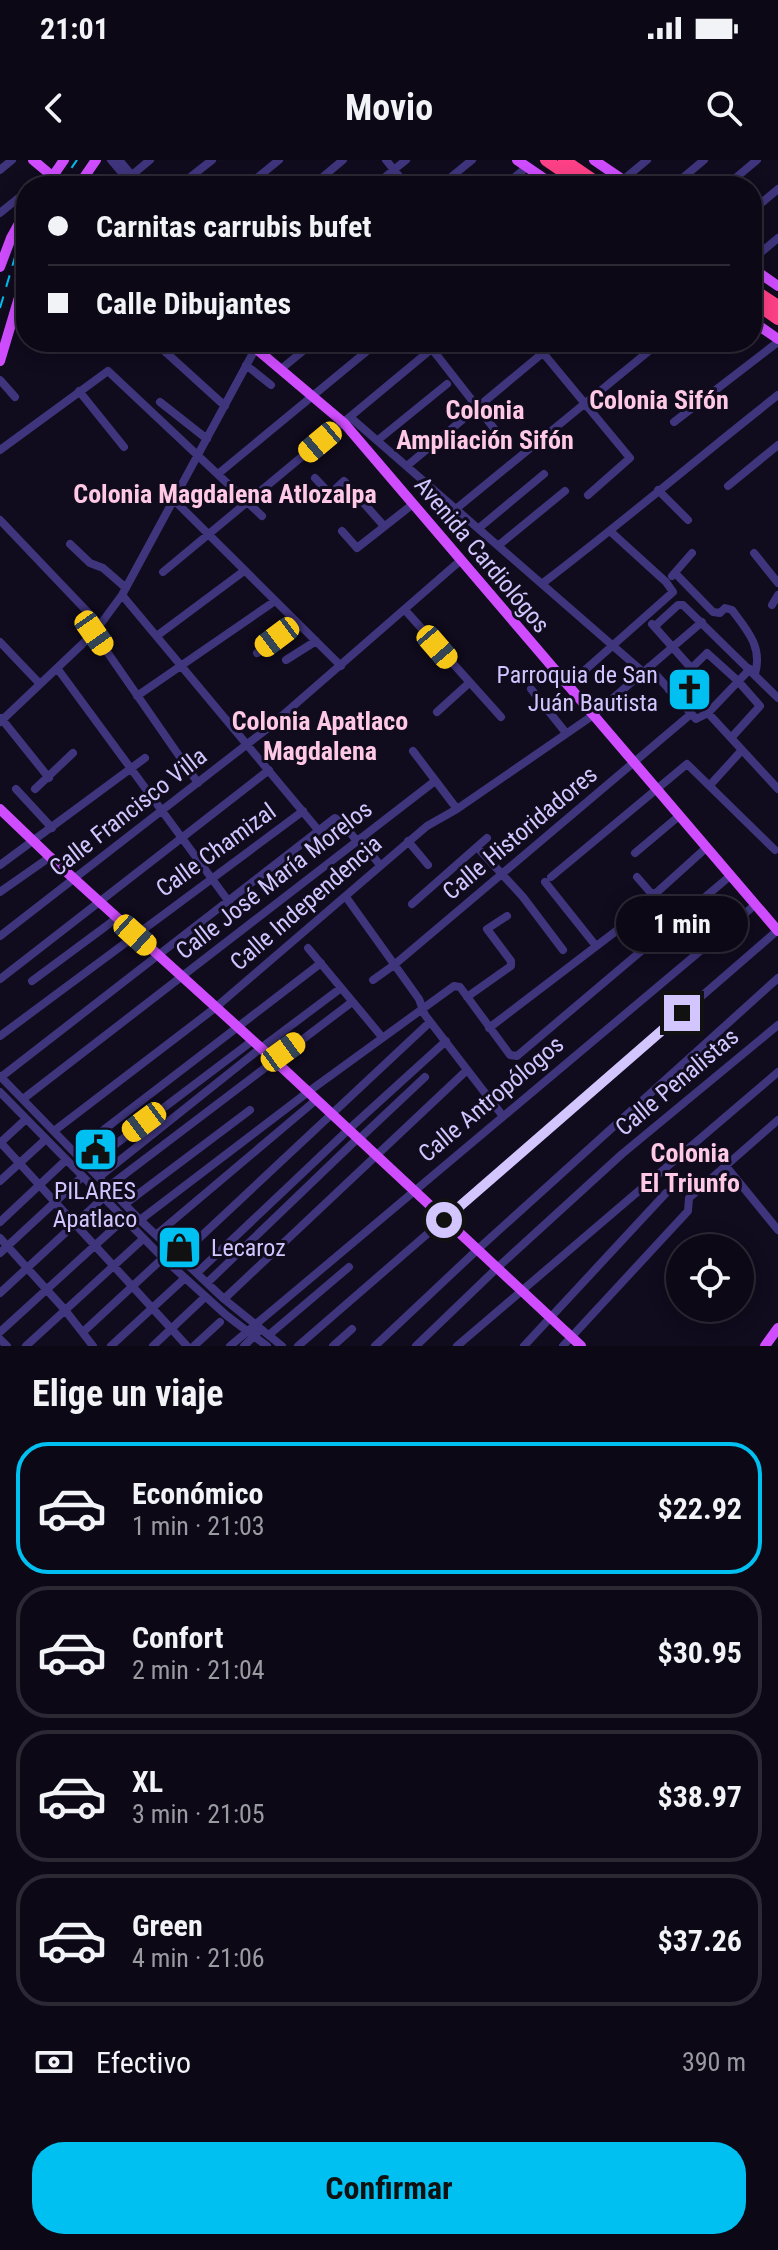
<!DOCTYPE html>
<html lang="es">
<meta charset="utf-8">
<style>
:root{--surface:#0c0816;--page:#1a1623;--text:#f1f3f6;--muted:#9a9aa1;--line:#2c2935;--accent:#00bff1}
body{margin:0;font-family:"Roboto Condensed",sans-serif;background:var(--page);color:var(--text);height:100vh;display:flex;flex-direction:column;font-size:30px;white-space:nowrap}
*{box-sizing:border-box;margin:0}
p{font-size:26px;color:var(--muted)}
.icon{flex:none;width:44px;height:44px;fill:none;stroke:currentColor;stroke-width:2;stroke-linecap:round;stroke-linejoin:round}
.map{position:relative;height:1186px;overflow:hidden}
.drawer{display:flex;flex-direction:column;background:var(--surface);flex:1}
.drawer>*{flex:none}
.guide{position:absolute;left:16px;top:16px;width:746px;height:176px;border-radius:32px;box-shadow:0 4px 20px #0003,0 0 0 2px var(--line);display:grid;align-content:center;height:176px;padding:0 32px;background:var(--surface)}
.fabs{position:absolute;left:666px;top:1074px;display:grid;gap:16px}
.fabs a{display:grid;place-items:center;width:88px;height:88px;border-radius:50%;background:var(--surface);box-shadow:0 4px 20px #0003,0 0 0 2px var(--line);font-size:40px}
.end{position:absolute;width:36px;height:36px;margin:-18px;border:10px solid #d3c6ff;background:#111;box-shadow:0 0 0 4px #111}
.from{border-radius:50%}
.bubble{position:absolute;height:56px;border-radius:28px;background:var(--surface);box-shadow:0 4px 20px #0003,0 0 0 2px var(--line);font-size:26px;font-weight:700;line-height:56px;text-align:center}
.car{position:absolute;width:24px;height:48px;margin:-24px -12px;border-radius:10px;box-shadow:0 0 6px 2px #0007;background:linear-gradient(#f5c518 24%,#345 0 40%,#f5c518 0 76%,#345 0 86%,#f5c518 0)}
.guide b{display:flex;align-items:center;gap:28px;height:76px;font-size:30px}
.guide b+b{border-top:2px solid var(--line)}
.guide i{width:20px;height:20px;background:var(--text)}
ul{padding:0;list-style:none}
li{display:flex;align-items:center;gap:24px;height:132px;margin:0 16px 12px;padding:0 16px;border:4px solid var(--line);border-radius:32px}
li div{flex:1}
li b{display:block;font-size:30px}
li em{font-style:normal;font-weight:700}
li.current{border-color:var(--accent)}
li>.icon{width:72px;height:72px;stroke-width:1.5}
h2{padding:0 32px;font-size:36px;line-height:96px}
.pay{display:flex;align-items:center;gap:20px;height:88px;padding:0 32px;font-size:30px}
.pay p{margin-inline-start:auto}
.primary-button{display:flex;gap:16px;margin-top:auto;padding:16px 32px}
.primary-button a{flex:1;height:92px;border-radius:32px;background:var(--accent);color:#111;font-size:32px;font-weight:700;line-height:92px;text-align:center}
.status{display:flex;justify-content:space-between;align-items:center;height:56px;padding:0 40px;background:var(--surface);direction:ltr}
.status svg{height:22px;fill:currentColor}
header{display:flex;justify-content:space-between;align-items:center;height:104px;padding:0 32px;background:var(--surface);font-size:36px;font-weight:700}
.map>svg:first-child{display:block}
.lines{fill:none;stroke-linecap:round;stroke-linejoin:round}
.minor{stroke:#3f357d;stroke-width:8}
.major{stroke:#d04dff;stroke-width:10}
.highway{stroke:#ff4187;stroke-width:12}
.rail{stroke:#00bff1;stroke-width:2;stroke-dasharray:12 10;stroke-linecap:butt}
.major-bridge{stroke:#d04dff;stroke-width:10}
.route{stroke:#d3c6ff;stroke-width:10}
.labels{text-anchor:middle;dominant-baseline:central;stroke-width:6;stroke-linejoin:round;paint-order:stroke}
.street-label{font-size:24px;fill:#d3c6ff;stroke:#100b1d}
.poi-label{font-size:24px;fill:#d3c6ff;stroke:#100b1d;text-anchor:end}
.neighbourhood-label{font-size:26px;font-weight:bold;fill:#ffc8e5;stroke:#100b1d}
</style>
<div class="status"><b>21:01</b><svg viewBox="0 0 49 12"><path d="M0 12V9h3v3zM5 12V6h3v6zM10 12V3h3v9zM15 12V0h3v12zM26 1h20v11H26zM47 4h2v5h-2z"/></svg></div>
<header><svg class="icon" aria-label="back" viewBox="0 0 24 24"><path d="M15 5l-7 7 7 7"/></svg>Movio<svg class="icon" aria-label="search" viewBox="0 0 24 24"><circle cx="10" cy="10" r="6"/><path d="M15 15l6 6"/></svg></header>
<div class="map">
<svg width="778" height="1186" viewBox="0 0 778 1186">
<rect width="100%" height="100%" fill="#100b1d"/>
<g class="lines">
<path class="minor" d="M111,0L133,26
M119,0L141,26
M386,0L407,26
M0,10L12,0
M132,15L150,0
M623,20L647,0
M33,26L40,20
M179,26L212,0
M247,26L279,0
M312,26L343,0
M374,26L406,0
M440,26L472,0
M504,26L527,7
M673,26L704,0
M726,26L757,0
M752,51L778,29
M0,53L26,32
M752,100L778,78
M534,182L630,298L588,335
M160,187L225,246
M432,189L496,271
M246,205L271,225
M281,209L314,182
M0,220L15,237
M79,231L124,287
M160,242L207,279
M350,257L643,512
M674,262L778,182
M378,280L447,224
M0,290L108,211L262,356
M408,305L556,182
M218,314L378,182
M315,318L330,334L344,321L384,366
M728,326L778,285
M658,330L688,360
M174,340L341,506
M457,348L660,182
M0,360L100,465
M479,368L544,314
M342,371L357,388L413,344
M70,384L90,403L103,408L126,428
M499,385L565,331
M754,393L778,423
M163,412L440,182
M675,413L713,452L720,453L725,448L732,450C747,470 763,487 755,514
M672,416L692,393
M543,423C623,362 699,297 778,235
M122,435L319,671
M772,445L778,435
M405,450L501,557
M652,464L691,508
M655,466L678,445H683L778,538
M94,473L198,623
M158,475L244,411
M0,482L40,524
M257,493L296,462
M286,500L316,481
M649,507L696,559L708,553L750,509
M57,508L229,742
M567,526L673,432L666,422L611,372
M531,529L566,573
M669,530L707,493L738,521L760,546L731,578
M137,536L275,441
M437,552L469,523
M708,553L778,629
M1,558L49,618
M0,562L94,473L122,435L259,182
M413,591L457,649
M711,624L742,590
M16,629L52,668
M35,629L73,593
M359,679L380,705
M408,681L428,705
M477,687L523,737L563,790
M635,693L679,656
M0,705L145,598
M551,717L687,604L775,690
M637,717L650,732L655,734L706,688
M545,722L596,786
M0,732L50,697
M346,737L419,839L425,855L502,955
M412,744L487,678
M0,776L268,568L461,400
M308,788L382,877
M0,819L269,610
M373,820L394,805L691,554
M32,821L117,758
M467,837L511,806V801L487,769L507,756
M489,868L624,765
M0,876L303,651
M0,916L140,1060L224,1139L282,1186
M1,917L335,658L341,661L356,680
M0,932L163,1098L226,1155L267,1186
M23,939L435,621
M54,971L215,848L427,666L457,649L592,556L702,462
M358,980L425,917
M0,982L187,1186
M0,983L26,959
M73,991L80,988L321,803
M96,999L252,881
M725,1005L778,1070
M99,1017L261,888L341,828
M0,1021L46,979
M108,1027L352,842
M125,1044L250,950
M140,1060L308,932L454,826L460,827L510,895L517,896L730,716
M0,1062L66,1000
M156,1075L316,940
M0,1078L65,1150L93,1186
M0,1093L82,1017
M179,1097L430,862
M197,1113L348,970L446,881
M207,1123L357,979
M0,1133L103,1038
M224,1139L466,911
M0,1172L124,1059
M83,1172L163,1098
M270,1174L349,1107
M0,1179L7,1186
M26,1186L143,1079
M111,1186L185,1118
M153,1186L205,1137
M194,1186L220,1162
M230,1186L755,745
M244,1186L258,1172
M298,1186L778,770
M333,1186L352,1169
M375,1186L477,1090L778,818
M416,1186L497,1108L622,994L778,865
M457,1186L778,912
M524,1186L666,1033
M563,1186L688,1051L689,1038L778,960"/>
<path class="major" d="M517,0L555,26
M594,0L632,26
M46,26L64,0
M78,26L96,0
M0,107L11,78L26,51
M752,108L778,126
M752,161L778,179
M248,182L344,263L778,771
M0,201L26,114
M0,649L50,697L261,888L581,1186
M765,1186L778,1168"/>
<path class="highway" d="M546,0L584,26
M564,0L602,26
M752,129L778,146
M752,141L778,159"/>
<path class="rail" d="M59,26L77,0
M0,148L15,97L26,77"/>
<path class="major-bridge" d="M33,0L64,26"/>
</g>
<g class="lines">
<path class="route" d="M444,1060L682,853"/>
</g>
<defs>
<symbol id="church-square" viewBox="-11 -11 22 22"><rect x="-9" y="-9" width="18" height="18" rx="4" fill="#00bff1" stroke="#100b1d"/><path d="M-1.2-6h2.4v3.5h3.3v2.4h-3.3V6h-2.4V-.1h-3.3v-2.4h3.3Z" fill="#111"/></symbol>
<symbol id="civic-square" viewBox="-11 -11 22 22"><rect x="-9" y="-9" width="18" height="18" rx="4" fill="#00bff1" stroke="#100b1d"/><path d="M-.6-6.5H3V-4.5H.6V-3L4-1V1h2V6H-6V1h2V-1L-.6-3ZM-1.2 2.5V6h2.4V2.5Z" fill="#111"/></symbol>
<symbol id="shop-square" viewBox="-11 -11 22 22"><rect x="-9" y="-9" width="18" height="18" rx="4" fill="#00bff1" stroke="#100b1d"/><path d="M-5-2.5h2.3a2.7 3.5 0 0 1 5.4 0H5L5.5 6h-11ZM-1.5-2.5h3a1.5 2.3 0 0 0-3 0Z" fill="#111"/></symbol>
</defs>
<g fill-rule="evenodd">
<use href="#church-square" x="664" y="504" width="51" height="51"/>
<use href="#civic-square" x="70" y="964" width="51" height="51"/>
<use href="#shop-square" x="154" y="1062" width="51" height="51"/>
</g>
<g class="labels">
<g class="street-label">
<text transform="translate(482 395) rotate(50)">Avenida Cardiológos</text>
<text transform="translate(128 652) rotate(-38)">Calle Francisco Villa</text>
<text transform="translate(520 673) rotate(-40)">Calle Historidadores</text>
<text transform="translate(216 690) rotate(-36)">Calle Chamizal</text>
<text transform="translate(274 720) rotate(-38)">Calle José María Morelos</text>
<text transform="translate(306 743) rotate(-41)">Calle Independencia</text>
<text transform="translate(677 922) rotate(-40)">Calle Penalistas</text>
<text transform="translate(491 939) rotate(-40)">Calle Antropólogos</text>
</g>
<g class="poi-label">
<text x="658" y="515">Parroquia de San<tspan x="658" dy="28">Juán Bautista</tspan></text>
<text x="95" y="1031" text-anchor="middle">PILARES<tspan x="95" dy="28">Apatlaco</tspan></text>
<text x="211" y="1088" text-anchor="start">Lecaroz</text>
</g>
<g class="neighbourhood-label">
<text x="659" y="240">Colonia Sifón</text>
<text x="485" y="250">Colonia<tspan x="485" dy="30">Ampliación Sifón</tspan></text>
<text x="225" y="334">Colonia Magdalena Atlozalpa</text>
<text x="320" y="561">Colonia Apatlaco<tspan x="320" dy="30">Magdalena</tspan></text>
<text x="690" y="993">Colonia<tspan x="690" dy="30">El Triunfo</tspan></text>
</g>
</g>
</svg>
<div class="fabs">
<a><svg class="icon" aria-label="locate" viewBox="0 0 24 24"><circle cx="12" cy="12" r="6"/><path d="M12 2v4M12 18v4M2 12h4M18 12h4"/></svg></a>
</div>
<i class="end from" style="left:444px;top:1060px"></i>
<i class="end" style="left:682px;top:853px"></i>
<div class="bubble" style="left:616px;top:736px;width:132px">1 min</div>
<i class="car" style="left:320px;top:282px;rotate:230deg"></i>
<i class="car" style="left:94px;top:473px;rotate:145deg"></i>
<i class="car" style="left:277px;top:477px;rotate:233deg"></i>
<i class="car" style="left:437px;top:487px;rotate:139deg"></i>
<i class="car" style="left:135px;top:775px;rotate:132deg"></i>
<i class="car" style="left:283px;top:892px;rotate:54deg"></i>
<i class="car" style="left:144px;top:962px;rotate:233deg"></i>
<div class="guide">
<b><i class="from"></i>Carnitas carrubis bufet</b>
<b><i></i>Calle Dibujantes</b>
</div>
</div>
<section class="drawer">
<h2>Elige un viaje</h2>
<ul>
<li class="current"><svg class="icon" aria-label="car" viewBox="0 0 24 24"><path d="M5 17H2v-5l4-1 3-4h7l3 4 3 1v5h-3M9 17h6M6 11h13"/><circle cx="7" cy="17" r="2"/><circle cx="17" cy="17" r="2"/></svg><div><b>Económico</b><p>1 min · 21:03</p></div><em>$22.92</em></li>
<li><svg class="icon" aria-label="car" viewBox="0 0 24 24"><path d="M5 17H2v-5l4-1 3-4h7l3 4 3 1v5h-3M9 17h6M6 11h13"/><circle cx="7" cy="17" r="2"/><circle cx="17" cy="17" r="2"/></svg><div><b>Confort</b><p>2 min · 21:04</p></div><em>$30.95</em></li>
<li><svg class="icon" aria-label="car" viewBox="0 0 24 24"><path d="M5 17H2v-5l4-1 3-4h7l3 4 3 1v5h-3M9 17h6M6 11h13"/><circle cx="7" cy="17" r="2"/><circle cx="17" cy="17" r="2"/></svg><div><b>XL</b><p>3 min · 21:05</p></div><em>$38.97</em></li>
<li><svg class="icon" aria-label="car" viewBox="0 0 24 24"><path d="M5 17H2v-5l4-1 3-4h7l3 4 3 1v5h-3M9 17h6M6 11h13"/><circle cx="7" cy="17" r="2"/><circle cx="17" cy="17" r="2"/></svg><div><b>Green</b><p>4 min · 21:06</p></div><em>$37.26</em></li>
</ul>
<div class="pay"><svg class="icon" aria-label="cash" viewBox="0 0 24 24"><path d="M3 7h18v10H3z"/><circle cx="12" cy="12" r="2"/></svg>Efectivo<p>390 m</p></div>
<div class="primary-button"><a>Confirmar</a></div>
</section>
